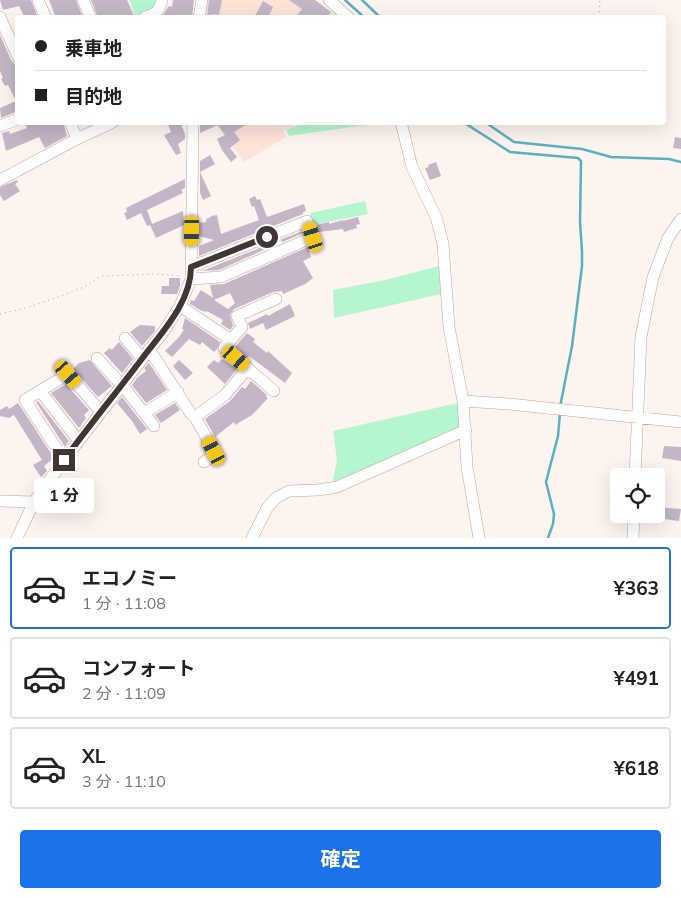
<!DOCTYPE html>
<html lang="ja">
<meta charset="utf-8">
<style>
:root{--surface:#fff;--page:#f2f2f2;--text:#202124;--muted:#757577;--line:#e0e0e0;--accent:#1a73e8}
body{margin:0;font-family:Mulish,"Noto Sans JP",sans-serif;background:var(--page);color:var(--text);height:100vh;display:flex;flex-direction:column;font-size:19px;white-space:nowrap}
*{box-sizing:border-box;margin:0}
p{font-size:16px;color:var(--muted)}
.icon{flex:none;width:28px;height:28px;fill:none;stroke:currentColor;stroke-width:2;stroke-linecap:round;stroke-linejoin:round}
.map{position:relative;height:538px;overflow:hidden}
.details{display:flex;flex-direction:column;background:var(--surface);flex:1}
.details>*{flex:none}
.hud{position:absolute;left:15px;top:15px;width:651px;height:110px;border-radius:5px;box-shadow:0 5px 20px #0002;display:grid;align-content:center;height:110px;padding:0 20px;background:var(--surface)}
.fabs{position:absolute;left:610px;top:468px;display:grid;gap:10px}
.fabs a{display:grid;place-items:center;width:55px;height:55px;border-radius:5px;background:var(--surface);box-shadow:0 5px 20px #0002;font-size:25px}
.end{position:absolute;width:22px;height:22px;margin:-11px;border:6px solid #403732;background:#fff;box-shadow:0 0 0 2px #fff}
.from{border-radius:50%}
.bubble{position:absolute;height:35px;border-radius:5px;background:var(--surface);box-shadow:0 5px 20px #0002;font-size:16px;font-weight:700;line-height:35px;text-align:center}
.car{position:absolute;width:15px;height:30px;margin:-15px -8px;border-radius:6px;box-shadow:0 0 4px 1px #0007;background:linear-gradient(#f5c518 24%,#345 0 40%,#f5c518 0 76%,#345 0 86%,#f5c518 0)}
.hud b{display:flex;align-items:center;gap:18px;height:48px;font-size:19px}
.hud b+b{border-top:1px solid var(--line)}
.hud i{width:12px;height:12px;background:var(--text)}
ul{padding:9px 0 0;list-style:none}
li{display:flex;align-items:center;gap:15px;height:82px;margin:0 10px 8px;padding:0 10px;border:2px solid var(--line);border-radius:5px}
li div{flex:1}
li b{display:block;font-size:19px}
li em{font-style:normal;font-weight:700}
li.active{border-color:var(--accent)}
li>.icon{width:45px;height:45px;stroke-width:1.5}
.action{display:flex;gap:10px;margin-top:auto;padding:10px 20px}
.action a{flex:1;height:58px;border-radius:5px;background:var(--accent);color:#fff;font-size:20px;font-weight:700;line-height:58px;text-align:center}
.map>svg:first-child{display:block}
.built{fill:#fde3d8}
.green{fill:#b6f6ce}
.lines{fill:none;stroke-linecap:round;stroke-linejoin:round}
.stream{stroke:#58b1c3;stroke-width:2.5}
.building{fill:#c4b5c7;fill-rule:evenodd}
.minor-casing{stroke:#bda69c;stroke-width:12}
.path{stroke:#aaa09c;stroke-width:1;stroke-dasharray:1 4;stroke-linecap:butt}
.minor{stroke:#fff;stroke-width:11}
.route{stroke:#403732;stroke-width:6}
</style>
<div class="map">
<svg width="681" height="538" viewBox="0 0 681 538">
<rect width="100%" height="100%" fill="#fdf3ef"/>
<path class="built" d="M207,0H315L338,17L204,18Z
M215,123H303L283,130L286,137L244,162Z"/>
<path class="green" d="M129,0H159L156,8L136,17Z
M304,123V122L380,123L289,136L286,130Z
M365,201L368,214L312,225L310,213Z
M439,266L441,294L334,318L333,290L385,280Z
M458,403L461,423L457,430L332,484L337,460L333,431Z"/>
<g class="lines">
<path class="stream" d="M345,0L365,18
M362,0L381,18
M455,122L463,124
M463,122L510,152L578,158L581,161L580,222L582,251V266L572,346L560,407
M485,122L514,142L582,149L611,157L669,159L681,162
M548,538L553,524L554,514L546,482L558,436L560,413"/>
</g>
<path class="building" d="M0,0H31L38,18H25L19,6L3,10Z
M49,0H76L83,18H56Z
M91,0H127L135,18H98Z
M173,0H194L192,18H161L169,6L172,7Z
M209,0H222L219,15L212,14V18H207Z
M289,0H315L331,12L327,18H295L302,9Z
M263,1L273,7L268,18H254Z
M0,35L11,60L18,68V109L15,112L1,118L0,108L16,101L8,85L5,86L1,79L3,78L0,71Z
M24,122H63L67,136L45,148L39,137L6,151L2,133L9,131L10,134L27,128Z
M167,122H180L185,134V139L178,144L181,153L176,155L164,135L171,132Z
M200,122H250L234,132L240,140L230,148L237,157L231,162L222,150L217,139L225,135L218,125L200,133Z
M675,137L681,138V149L673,148Z
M210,155L215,164L200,172V161Z
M436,162L441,176L430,180L425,168L429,167L428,165Z
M200,172L211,196L203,200L200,193Z
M185,179V188L181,190L183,193L147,210L152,224L183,211L184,225L156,238L150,225L147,226L141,213L127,220L124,213L127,212L126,208Z
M17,180L18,182L15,184L20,191L4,201L0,195V187Z
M255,196L257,200L260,199L267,217L304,204L306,211L303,212V214L199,256V246L214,240L199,236V223L206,222V219L211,217V216L217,215L221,234L259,220L254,206L252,207L249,199Z
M358,217L360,224L356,225L357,228L344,232L343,229L319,232L316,225L329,222V224L343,220V221Z
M303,231V233L285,241L282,242L281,240L277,241Z
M267,245L268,248L219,270L202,271Z
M308,247L311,257L303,261L313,278L305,284L283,294L282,291L273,292L234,309L230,315L233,326L230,330L221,324L223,320L207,311L206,312L200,310L190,304L191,300L194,301L201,290L213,298L210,285L224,284ZM230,293L235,303L228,309L214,300Z
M169,278H180V286L177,294H161L162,286H169Z
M290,304L295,316L266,330L263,323L250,329L248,323L267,314L268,316Z
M185,318L220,342L217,349L214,352L202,342L200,345L189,339L172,357L165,351L179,337L184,330L182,329Z
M140,325L155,326V331L142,346L130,332Z
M247,333L255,339L253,342L267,353L268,351L292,373L285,383L249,356L247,358L235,347Z
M119,342L133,359L122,373L104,353L110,348L112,350Z
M222,359L237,369L225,384L207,367L214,360L218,363Z
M90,360L112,386L98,397L73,369L79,363Z
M179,360L193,373L185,380L173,366Z
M149,363L167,390L146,403L132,385L137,378L146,371L144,368Z
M251,381L267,395L266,397L268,398L252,415L235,425L234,422L215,437L205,419L230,401L242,387L245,389Z
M66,384L89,410L84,415L86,418L79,428L51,393Z
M122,397L147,429L140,434L132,421L117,403Z
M38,401L69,441L65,447L36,402Z
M18,403L54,458L44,466L47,471L41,477L33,465L42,460L14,415L9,418L0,416V410L7,406L9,409Z
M175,403L180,410L161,423L155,415Z
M664,446L681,447V461L662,458Z
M60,479H61L69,500L61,503L64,510L57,513L54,506L42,510L40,506L44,500L60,493L56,484Z
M656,507L681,509L679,521L656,518Z"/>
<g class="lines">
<defs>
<path id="minor" d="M38,0L46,18
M83,0L91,18
M329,0L349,18
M0,17L18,57
M144,18C155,13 160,12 162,0
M199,18L202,0
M70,122L77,139L113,122
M401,122L412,167L436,217L443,244L449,327L463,401L467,467L479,538
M0,126L18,119
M0,180L77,139
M191,279L221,277L313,237L307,221L191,267
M180,306L231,340L242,327L237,316L276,299
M125,338L142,358
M231,340L224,348L274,391
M149,349L191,414L195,417L214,451V455L204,462
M97,358L127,391L144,413L178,392
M41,392L78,440
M463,401L509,404L681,422
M144,413L154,426
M195,417L225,395L248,368
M64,460L25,400L68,374L101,412
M635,476L641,337L653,277L668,238L681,219
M0,501L34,502
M17,538L34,502L64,460L164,331L180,306L191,279L193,122
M252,538L267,508L276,498L289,491L318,490L337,487L466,430
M633,538L634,514"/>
</defs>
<use href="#minor" class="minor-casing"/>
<path class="path" d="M599,17L600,0
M0,314L26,308L69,293L84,287L101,276L158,274L181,276"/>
<use href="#minor" class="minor"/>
</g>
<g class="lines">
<path class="route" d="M64,460C89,426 116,393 141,360C161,333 191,303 191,267L267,237"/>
</g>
</svg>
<div class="fabs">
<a><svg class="icon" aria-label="locate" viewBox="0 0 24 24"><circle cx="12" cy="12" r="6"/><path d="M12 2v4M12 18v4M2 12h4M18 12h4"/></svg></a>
</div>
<i class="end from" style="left:267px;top:237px"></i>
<i class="end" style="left:64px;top:460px"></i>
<div class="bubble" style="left:34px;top:478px;width:60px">1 分</div>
<i class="car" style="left:192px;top:231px;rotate:181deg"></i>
<i class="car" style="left:313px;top:237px;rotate:342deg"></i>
<i class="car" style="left:236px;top:358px;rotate:131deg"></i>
<i class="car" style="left:68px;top:374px;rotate:139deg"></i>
<i class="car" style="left:214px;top:451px;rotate:332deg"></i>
<div class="hud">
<b><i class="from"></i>乗車地</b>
<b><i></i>目的地</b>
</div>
</div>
<section class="details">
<ul>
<li class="active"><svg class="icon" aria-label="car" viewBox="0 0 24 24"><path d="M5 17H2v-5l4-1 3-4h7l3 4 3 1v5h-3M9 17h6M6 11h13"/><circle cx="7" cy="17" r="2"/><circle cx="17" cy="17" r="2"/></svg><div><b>エコノミー</b><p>1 分 · 11:08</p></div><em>¥363</em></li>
<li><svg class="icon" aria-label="car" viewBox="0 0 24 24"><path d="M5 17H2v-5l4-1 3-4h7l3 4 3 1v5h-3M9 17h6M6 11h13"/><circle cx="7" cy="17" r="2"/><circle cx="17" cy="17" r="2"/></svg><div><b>コンフォート</b><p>2 分 · 11:09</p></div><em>¥491</em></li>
<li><svg class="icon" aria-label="car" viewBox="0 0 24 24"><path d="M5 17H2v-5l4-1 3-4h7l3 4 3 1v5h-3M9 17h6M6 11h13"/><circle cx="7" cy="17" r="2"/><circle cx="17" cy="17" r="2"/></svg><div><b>XL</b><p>3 分 · 11:10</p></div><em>¥618</em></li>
</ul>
<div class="action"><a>確定</a></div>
</section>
